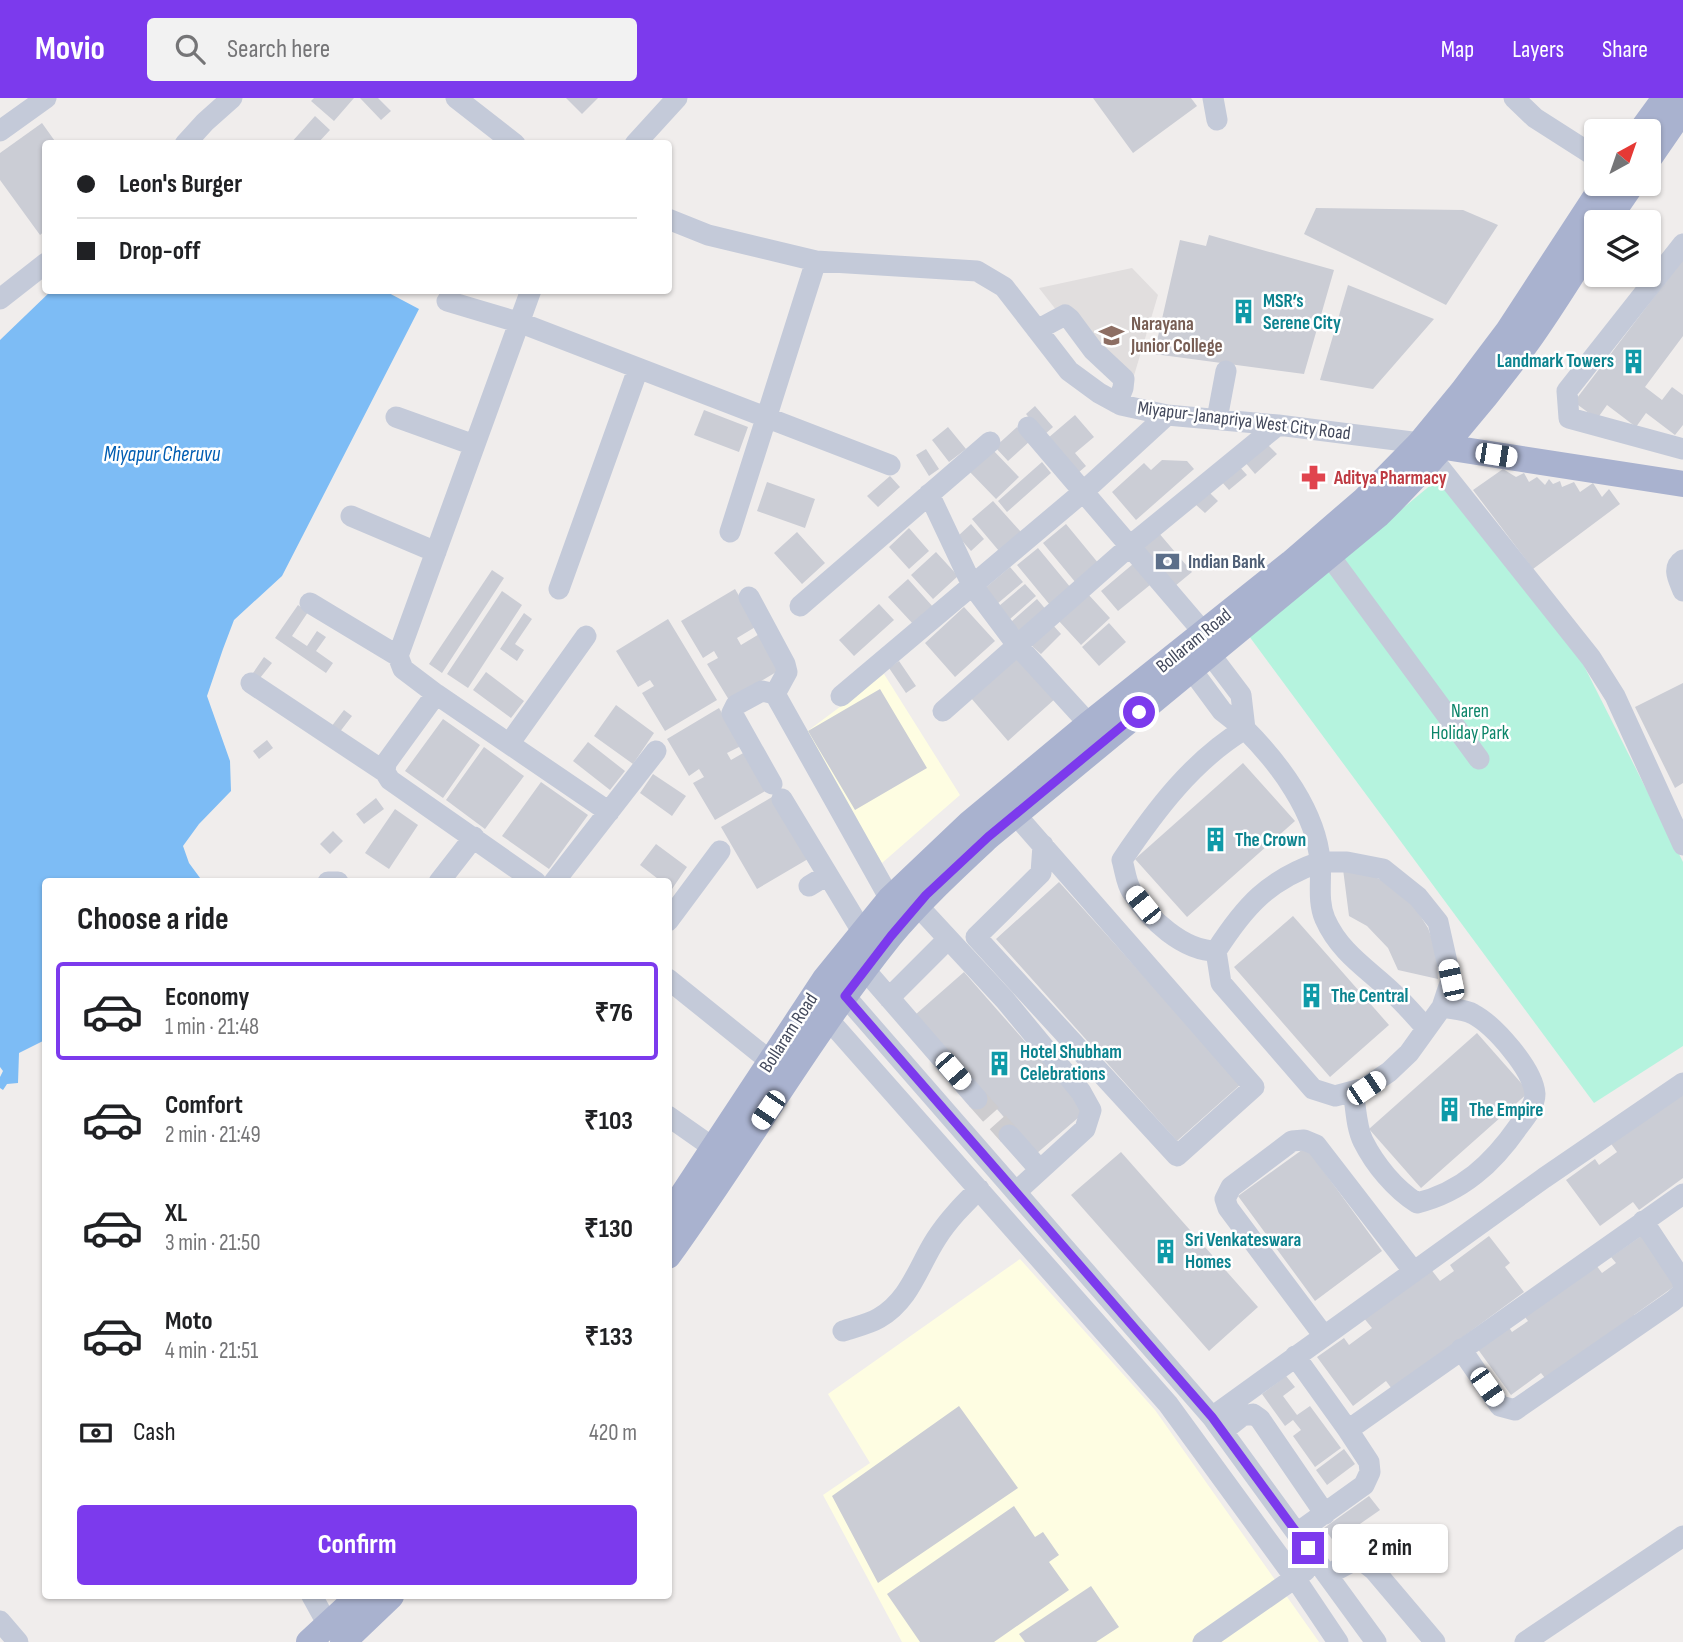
<!DOCTYPE html>
<meta charset="utf-8">
<style>
:root{--surface:#fff;--page:#f2f2f2;--text:#202124;--muted:#757577;--line:#e0e0e0;--accent:#7c3aed}
body{margin:0;font-family:"Sofia Sans Condensed",sans-serif;background:var(--page);color:var(--text);height:100vh;display:flex;flex-direction:column;font-size:26px;white-space:nowrap}
*{box-sizing:border-box;margin:0}
p{font-size:23px;color:var(--muted)}
.icon{flex:none;width:38px;height:38px;fill:none;stroke:currentColor;stroke-width:2;stroke-linecap:round;stroke-linejoin:round}
.map{position:relative;flex:1;overflow:hidden}
.sheet{position:absolute;left:42px;top:780px;width:630px;height:721px;display:flex;flex-direction:column;background:var(--surface);border-radius:7px;box-shadow:0 2px 5px #0004}
.sheet>*{flex:none}
.banner{position:absolute;left:42px;top:42px;width:630px;height:154px;border-radius:7px;box-shadow:0 2px 5px #0004;display:grid;align-content:center;height:154px;padding:0 35px;background:var(--surface)}
.needle{width:46px;rotate:40deg}
.fabs{position:absolute;left:1584px;top:21px;display:grid;gap:14px}
.fabs a{display:grid;place-items:center;width:77px;height:77px;border-radius:7px;background:var(--surface);box-shadow:0 2px 5px #0004;font-size:35px}
.end{position:absolute;width:32px;height:32px;margin:-16px;border:9px solid #7c3aed;background:#fff;box-shadow:0 0 0 4px #fff}
.from{border-radius:50%}
.bubble{position:absolute;height:49px;border-radius:7px;background:var(--surface);box-shadow:0 2px 5px #0004;font-size:23px;font-weight:700;line-height:49px;text-align:center}
.car{position:absolute;width:21px;height:42px;margin:-21px -10px;border-radius:9px;box-shadow:0 0 5px 2px #0007;background:linear-gradient(#fff 24%,#345 0 40%,#fff 0 76%,#345 0 86%,#fff 0)}
.banner b{display:flex;align-items:center;gap:24px;height:66px;font-size:26px}
.banner b+b{border-top:2px solid var(--line)}
.banner i{width:18px;height:18px;background:var(--text)}
ul{padding:0;list-style:none}
li{display:flex;align-items:center;gap:21px;height:98px;margin:0 14px 10px;padding:0 21px;border:4px solid transparent;border-radius:7px}
li div{flex:1}
li b{display:block;font-size:26px}
li em{font-style:normal;font-weight:700}
li.active{border-color:var(--accent)}
li>.icon{width:63px;height:63px;stroke-width:1.5}
h2{padding:0 35px;font-size:32px;line-height:84px}
.pay{display:flex;align-items:center;gap:18px;height:77px;padding:0 35px;font-size:26px}
.pay p{margin-inline-start:auto}
.cta{display:flex;gap:14px;margin-top:auto;padding:14px 35px}
.cta a{flex:1;height:80px;border-radius:7px;background:var(--accent);color:#fff;font-size:28px;font-weight:700;line-height:80px;text-align:center}
header{display:flex;align-items:center;gap:42px;box-sizing:border-box;height:98px;padding:0 35px;background:var(--accent);color:#fff}
header strong{font-size:33px}
nav{display:flex;gap:38px;margin-inline-start:auto;font-size:24px}
.search{width:490px;height:63px;background:var(--page);display:flex;align-items:center;gap:18px;box-sizing:border-box;padding:0 24px;border-radius:7px;color:var(--muted);font-size:26px}
.map>svg:first-child{display:block}
.commercial{fill:#fefde2}
.education{fill:#e1dede}
.green{fill:#b5f3de}
.water{fill:#7dbcf5}
.building{fill:#cbcdd5}
.lines{fill:none;stroke-linecap:round;stroke-linejoin:round}
.minor-tunnel{stroke:#cdcccf;stroke-width:21;stroke-dasharray:21 10;stroke-linecap:butt}
.minor{stroke:#c4cad9;stroke-width:21}
.major{stroke:#a9b2cf;stroke-width:26}
.route{stroke:#7c3aed;stroke-width:9}
.labels{text-anchor:middle;dominant-baseline:central;stroke-width:5;stroke-linejoin:round;paint-order:stroke}
.culture-label{font-size:19px;font-weight:bold;fill:#0d838f;stroke:#fff;text-anchor:start}
.education-label{font-size:19px;font-weight:bold;fill:#785e54;stroke:#fff;text-anchor:start}
.street-label{font-size:19px;fill:#43495c;stroke:#fff}
.health-label{font-size:19px;font-weight:bold;fill:#be3a42;stroke:#fff;text-anchor:start}
.service-label{font-size:19px;font-weight:bold;fill:#4e5e75;stroke:#fff;text-anchor:start}
.park-label{font-size:19px;fill:#0c8569;stroke:#fff}
.water-label{font-size:21px;font-style:italic;fill:#005db2;stroke:#fff}
</style>
<header>
<strong>Movio</strong>
<div class="search"><svg class="icon" aria-label="search" viewBox="0 0 24 24"><circle cx="10" cy="10" r="6"/><path d="M15 15l6 6"/></svg>Search here</div>
<nav><a>Map</a><a>Layers</a><a>Share</a></nav>
</header>
<div class="map">
<svg width="1683" height="1544" viewBox="0 0 1683 1544">
<rect width="100%" height="100%" fill="#f0edec"/>
<path class="commercial" d="M884,576L960,697L882,765L805,635Z
M1020,1161L1155,1312L1319,1544H902L823,1397L870,1365L828,1296Z"/>
<path class="education" d="M1132,170L1158,197L1130,291L1107,277L1039,190Z"/>
<path class="green" d="M1438,381L1578,556L1683,764V948L1594,1005L1249,538Z"/>
<path class="water" d="M52,192L385,193L419,211L282,478L234,522L223,551L207,598L230,663L231,693L199,726L183,748L189,765L203,784H46L45,942L19,955L18,985L7,986L3,992L0,990V979L3,973L0,969V242Z"/>
<path class="building" d="M314,0H354L334,23L311,3Z
M360,0H378L391,13L381,22Z
M566,0H598L582,16Z
M1093,0H1191L1197,8L1133,55Z
M315,18L330,32L317,46H290Z
M42,25L57,46H46V132L40,137L0,82V55Z
M1316,110L1463,112L1498,127L1446,207L1304,136Z
M1209,137L1334,172L1304,276L1154,256L1180,142L1206,148Z
M1683,161V238L1645,289L1662,302L1672,289L1683,297V327L1675,337L1646,315L1636,329L1607,307L1597,321L1574,304Z
M1348,187L1434,221L1373,291L1320,282Z
M1035,308L1053,329L1044,337L1026,316Z
M704,312L748,329L739,354L694,337Z
M1075,317L1094,339L1075,355L1086,368L1078,375L1048,340Z
M948,329L966,351L949,364L932,342Z
M1017,329L1030,343L1008,363L995,349Z
M1265,344L1277,356L1255,376L1244,363Z
M991,350L1019,379L996,401L968,372Z
M926,351L939,371L929,378L916,357Z
M1162,362L1187,363L1194,371L1136,422L1112,394L1144,365L1151,372Z
M1042,364L1051,375L1007,414L998,403Z
M1238,367L1247,377L1229,392L1221,383Z
M1503,371L1516,379L1524,375L1529,384L1537,379L1545,387L1549,381L1553,386L1560,383L1562,389L1574,384L1580,394L1593,385L1602,399L1609,391L1620,406L1533,471L1473,392Z
M890,378L900,389L878,409L867,398Z
M767,384L815,401L805,430L757,413Z
M1208,393L1218,403L1205,415L1195,406Z
M993,403L1021,434L999,453L972,421Z
M971,426L984,441L971,453L958,438Z
M1066,426L1099,466L1076,485L1043,445Z
M909,430L929,453L909,471L889,449Z
M797,434L825,465L802,486L774,455Z
M1158,434L1192,474L1175,488L1141,448Z
M1038,450L1071,490L1050,507L1017,467Z
M936,454L958,478L933,501L911,477Z
M1133,466L1150,487L1118,513L1101,493Z
M1010,469L1023,484L997,506L984,491Z
M492,472L504,480L442,575L429,566Z
M908,481L934,510L914,527L888,499Z
M1025,486L1036,498L1010,521L999,508Z
M735,491L757,528L737,540L741,547L761,535L783,570L729,602L707,566L718,560L714,553L703,560L681,523Z
M502,493L522,507L468,590L447,576Z
M1087,495L1110,520L1081,547L1058,522Z
M1037,501L1048,514L1022,536L1011,524Z
M879,506L894,522L854,558L839,542Z
M298,507L308,514L292,538L307,548L317,533L326,539L316,553L333,565L326,575L275,540Z
M964,509L995,543L955,579L925,545Z
M524,515L532,521L515,546L524,552L517,563L500,551Z
M668,521L717,602L665,633L642,595L654,588L650,582L638,589L616,553Z
M1109,525L1126,544L1099,568L1082,549Z
M1052,526L1061,536L1041,556L1031,547Z
M1020,558L1056,600L1008,643L971,600Z
M264,559L272,565L260,580L253,575Z
M899,563L916,588L906,595L889,570Z
M486,574L524,603L511,620L473,592Z
M1683,585V685L1675,690L1635,609Z
M880,591L927,670L855,712L808,633Z
M616,607L654,635L633,666L594,638Z
M719,610L741,648L727,655L731,662L745,654L767,692L715,722L693,685L704,679L699,671L689,678L667,641Z
M344,612L352,618L339,635L331,629Z
M443,621L480,647L443,700L405,673Z
M267,642L273,650L259,661L253,653Z
M588,644L625,673L610,692L573,663Z
M484,649L524,678L485,731L446,702Z
M1243,665L1295,723L1187,819L1135,761Z
M653,676L686,698L672,718L640,695Z
M541,684L588,717L549,771L502,738Z
M772,699L808,761L757,791L721,729Z
M376,700L384,711L364,726L356,716Z
M395,711L418,727L389,771L365,755Z
M333,733L343,743L330,756L320,746Z
M656,746L687,769L672,791L668,788V784H662L640,767Z
M1343,771L1371,777L1395,789L1414,808L1428,830L1436,852L1438,881L1398,872L1388,850L1367,828L1349,818Z
M1059,784L1241,986L1177,1043L996,841Z
M1293,818L1389,927L1330,979L1234,869Z
M964,874L1086,1013L1036,1056L915,917Z
M1477,935L1529,994L1421,1090L1369,1031Z
M1678,992L1683,998V1080L1639,1112L1633,1104L1600,1128L1566,1082L1595,1061L1599,1067L1617,1054L1609,1043Z
M1306,1049L1382,1153L1315,1203L1238,1098Z
M1121,1054L1258,1209L1209,1253L1071,1097Z
M1644,1136L1679,1185L1634,1217L1638,1222L1549,1285L1541,1275L1511,1297L1477,1250L1508,1228L1512,1234L1528,1223L1521,1214L1593,1163L1602,1175L1616,1165L1611,1159Z
M1489,1138L1510,1165L1505,1169L1524,1194L1392,1291L1386,1283L1353,1308L1317,1259L1344,1240L1349,1247L1372,1230L1363,1219L1430,1170L1440,1183L1454,1173L1450,1167Z
M1286,1278L1295,1289L1283,1298L1297,1317L1310,1308L1341,1350L1315,1369L1293,1338L1301,1332L1293,1322L1285,1328L1262,1296Z
M959,1308L1018,1390L878,1485L832,1398Z
M1344,1351L1355,1366L1327,1387L1316,1372Z
M1369,1398L1380,1412L1334,1444L1324,1430Z
M1014,1408L1035,1439L1043,1434L1059,1457L1049,1464L1069,1492L994,1544H920L887,1496Z
M1091,1488L1119,1529L1096,1544H1025L1019,1536Z"/>
<g class="lines">
<path class="minor-tunnel" d="M977,1001L1009,1037"/>
<path class="minor" d="M456,0L515,46
M1213,0L1217,22
M1514,0L1535,20L1596,59
M0,33L46,0
M185,46L205,24L232,0
M635,46L677,0
M668,121L708,137L816,163L977,173L1004,189L1069,273L1099,295L1121,307L1167,317L1278,327L1420,345
M1683,146L1567,293L1569,320L1683,351
M531,192L398,558L403,571L436,596L609,714
M0,201L46,165
M447,203L521,225L890,367
M1037,232L1065,217L1070,221L1093,252L1124,281L1123,290L1117,305
M396,319L474,347
M1217,321L1226,273
M1028,329L1204,535
M1433,361L1591,560L1615,598L1683,747
M929,396L972,487L1017,547L1089,626
M351,418L436,454
M730,434L816,163
M1329,457L1479,661
M1683,462C1671,470 1679,482 1683,493
M559,491L638,271
M749,499L785,566L787,574L775,596
M310,505L398,558
M800,508L990,344
M1191,571L1222,613L1245,631L1241,597L1210,556
M251,585L385,674L390,682L536,784
M841,598L1083,394L1167,317
M943,613L1130,448L1278,327
M509,646L586,538
M385,674L386,665L436,596
M772,686L732,615L736,607L762,593L775,596L890,801
M782,701L863,835
M1015,716L1254,989L1177,1058L976,839L1041,775L1043,747
M1320,764H1347L1383,771L1418,799L1438,824L1451,882L1442,909L1409,955L1389,974L1365,990L1335,998L1313,991L1221,885L1216,853C1245,808 1268,782 1320,764Z
M328,784H338
M439,784L474,739
M554,784L656,653
M809,788L827,777
M917,807L1005,902L1081,994L1091,1012L1085,1031L1016,1094
M668,823L720,753
M1216,853C1183,853 1149,821 1132,794C1126,785 1125,772 1122,762C1155,713 1193,662 1245,631C1279,665 1316,714 1320,763C1322,783 1317,802 1325,821C1340,855 1368,871 1393,895C1405,906 1415,918 1426,930
M865,872L977,1001
M668,881L770,963
M845,898L1212,1319L1376,1544
M889,900L948,841
M828,921L1168,1306L1295,1480L1338,1544
M1353,993C1356,1009 1356,1029 1363,1043C1375,1067 1395,1091 1417,1105C1462,1094 1493,1065 1518,1029C1525,1020 1535,1008 1535,996C1533,971 1494,927 1473,916C1465,911 1451,911 1442,909
M668,1018L715,1051
M1009,1037L1040,1072
M1643,1123L1682,1182L1683,1187
M843,1233C855,1229 869,1226 879,1220C910,1202 918,1169 936,1141C948,1122 963,1107 979,1091
M1324,1238L1228,1110L1225,1101L1231,1089L1292,1043L1304,1042L1316,1047L1414,1174
M1461,1251L1500,1308L1515,1312L1673,1203L1683,1194
M1295,1258L1348,1332
M1212,1319L1544,1080L1683,985
M1223,1333L1242,1318L1253,1316L1260,1321L1325,1416
M1297,1435L1364,1387L1370,1374L1369,1364L1348,1332L1683,1096
M1327,1477L1359,1460L1374,1472L1435,1544
M312,1498L328,1527
M0,1523L18,1544
M1203,1544L1305,1473
M1525,1544L1683,1438"/>
<path class="major" d="M1641,33L1665,0
M1648,62L1683,11
M1606,124L1632,86
M1445,349L1683,386
M668,1119L825,881L890,801L970,725L1089,626L1291,465L1364,402L1420,345L1462,294L1508,233L1604,86
M668,1158C744,1053 809,939 890,838C920,802 954,771 988,739L1378,417C1432,364 1480,308 1525,247C1550,213 1572,175 1596,140
M309,1544L359,1498
M343,1544L391,1498"/>
</g>
<g class="lines">
<path class="route" d="M1139,614L988,739L926,797L891,838L845,898L1212,1319L1308,1450"/>
</g>
<defs>
<symbol id="building-bare" viewBox="-9 -9 18 18"><path d="M-4-6H4V6H1V3H-1V6H-4ZM-2.5-4.3h1.7v1.8h-1.7ZM.8-4.3h1.7v1.8H.8ZM-2.5-1h1.7V.8h-1.7ZM.8-1h1.7V.8H.8Z" fill="#0f9aa8" stroke="#fff" stroke-width="2.5" paint-order="stroke"/></symbol>
<symbol id="university-bare" viewBox="-9 -9 18 18"><path d="M0-5L7-2L0 1L-7-2ZM-4 1L0 2.5L4 1V4Q0 6-4 4Z" fill="#8d6e63" stroke="#fff" stroke-width="2.5" paint-order="stroke"/></symbol>
<symbol id="pharmacy-bare" viewBox="-9 -9 18 18"><path d="M-2-6h4v4h4v4h-4v4h-4v-4h-4v-4h4Z" fill="#e0444e" stroke="#fff" stroke-width="2.5" paint-order="stroke"/></symbol>
<symbol id="bank-bare" viewBox="-9 -9 18 18"><path d="M-6-4H6V4H-6ZM0-2.3a2.3 2.3 0 1 0 0 4.6a2.3 2.3 0 1 0 0-4.6Z" fill="#5c6f8a" stroke="#fff" stroke-width="2.5" paint-order="stroke"/></symbol>
</defs>
<g fill-rule="evenodd">
<use href="#building-bare" x="1226" y="196" width="35" height="35"/>
<use href="#university-bare" x="1094" y="220" width="35" height="35"/>
<use href="#building-bare" x="1616" y="246" width="35" height="35"/>
<use href="#pharmacy-bare" x="1296" y="362" width="35" height="35"/>
<use href="#bank-bare" x="1150" y="446" width="35" height="35"/>
<use href="#building-bare" x="1198" y="724" width="35" height="35"/>
<use href="#building-bare" x="1294" y="880" width="35" height="35"/>
<use href="#building-bare" x="982" y="948" width="35" height="35"/>
<use href="#building-bare" x="1432" y="994" width="35" height="35"/>
<use href="#building-bare" x="1148" y="1136" width="35" height="35"/>
</g>
<g class="labels">
<g class="culture-label">
<text x="1263" y="203">MSR’s<tspan x="1263" dy="22">Serene City</tspan></text>
<text x="1614" y="263" text-anchor="end">Landmark Towers</text>
<text x="1235" y="742">The Crown</text>
<text x="1331" y="898">The Central</text>
<text x="1020" y="954">Hotel Shubham<tspan x="1020" dy="22">Celebrations</tspan></text>
<text x="1469" y="1012">The Empire</text>
<text x="1185" y="1142">Sri Venkateswara<tspan x="1185" dy="22">Homes</tspan></text>
</g>
<g class="education-label">
<text x="1131" y="226">Narayana<tspan x="1131" dy="22">Junior College</tspan></text>
</g>
<g class="street-label">
<text transform="translate(1244 323) rotate(7)">Miyapur-Janapriya West City Road</text>
<text transform="translate(1194 543) rotate(-39)">Bollaram Road</text>
<text transform="translate(789 935) rotate(-57)">Bollaram Road</text>
</g>
<g class="health-label">
<text x="1334" y="380">Aditya Pharmacy</text>
</g>
<g class="service-label">
<text x="1188" y="464">Indian Bank</text>
</g>
<g class="park-label">
<text x="1470" y="613">Naren<tspan x="1470" dy="22">Holiday Park</tspan></text>
</g>
<g class="water-label">
<text x="162" y="356">Miyapur Cheruvu</text>
</g>
</g>
</svg>
<div class="fabs">
<a><svg class="needle" viewBox="-14 -14 28 28"><path d="M0-13l5 13h-10z" fill="#e53935"/><path d="M0 13l5-13h-10z" fill="#757577"/></svg></a>
<a><svg class="icon" aria-label="layers" viewBox="0 0 24 24"><path d="M12 4l9 5-9 5-9-5zM3 14l9 5 9-5"/></svg></a>
</div>
<i class="end from" style="left:1139px;top:614px"></i>
<i class="end" style="left:1308px;top:1450px"></i>
<div class="bubble" style="left:1332px;top:1426px;width:116px">2 min</div>
<i class="car" style="left:1496px;top:357px;rotate:99deg"></i>
<i class="car" style="left:1143px;top:807px;rotate:321deg"></i>
<i class="car" style="left:1451px;top:882px;rotate:348deg"></i>
<i class="car" style="left:953px;top:973px;rotate:139deg"></i>
<i class="car" style="left:1366px;top:990px;rotate:56deg"></i>
<i class="car" style="left:768px;top:1012px;rotate:214deg"></i>
<i class="car" style="left:1487px;top:1289px;rotate:145deg"></i>
<div class="banner">
<b><i class="from"></i>Leon's Burger</b>
<b><i></i>Drop-off</b>
</div>
<section class="sheet">
<h2>Choose a ride</h2>
<ul>
<li class="active"><svg class="icon" aria-label="car" viewBox="0 0 24 24"><path d="M5 17H2v-5l4-1 3-4h7l3 4 3 1v5h-3M9 17h6M6 11h13"/><circle cx="7" cy="17" r="2"/><circle cx="17" cy="17" r="2"/></svg><div><b>Economy</b><p>1 min · 21:48</p></div><em>₹76</em></li>
<li><svg class="icon" aria-label="car" viewBox="0 0 24 24"><path d="M5 17H2v-5l4-1 3-4h7l3 4 3 1v5h-3M9 17h6M6 11h13"/><circle cx="7" cy="17" r="2"/><circle cx="17" cy="17" r="2"/></svg><div><b>Comfort</b><p>2 min · 21:49</p></div><em>₹103</em></li>
<li><svg class="icon" aria-label="car" viewBox="0 0 24 24"><path d="M5 17H2v-5l4-1 3-4h7l3 4 3 1v5h-3M9 17h6M6 11h13"/><circle cx="7" cy="17" r="2"/><circle cx="17" cy="17" r="2"/></svg><div><b>XL</b><p>3 min · 21:50</p></div><em>₹130</em></li>
<li><svg class="icon" aria-label="car" viewBox="0 0 24 24"><path d="M5 17H2v-5l4-1 3-4h7l3 4 3 1v5h-3M9 17h6M6 11h13"/><circle cx="7" cy="17" r="2"/><circle cx="17" cy="17" r="2"/></svg><div><b>Moto</b><p>4 min · 21:51</p></div><em>₹133</em></li>
</ul>
<div class="pay"><svg class="icon" aria-label="cash" viewBox="0 0 24 24"><path d="M3 7h18v10H3z"/><circle cx="12" cy="12" r="2"/></svg>Cash<p>420 m</p></div>
<div class="cta"><a>Confirm</a></div>
</section>
</div>
